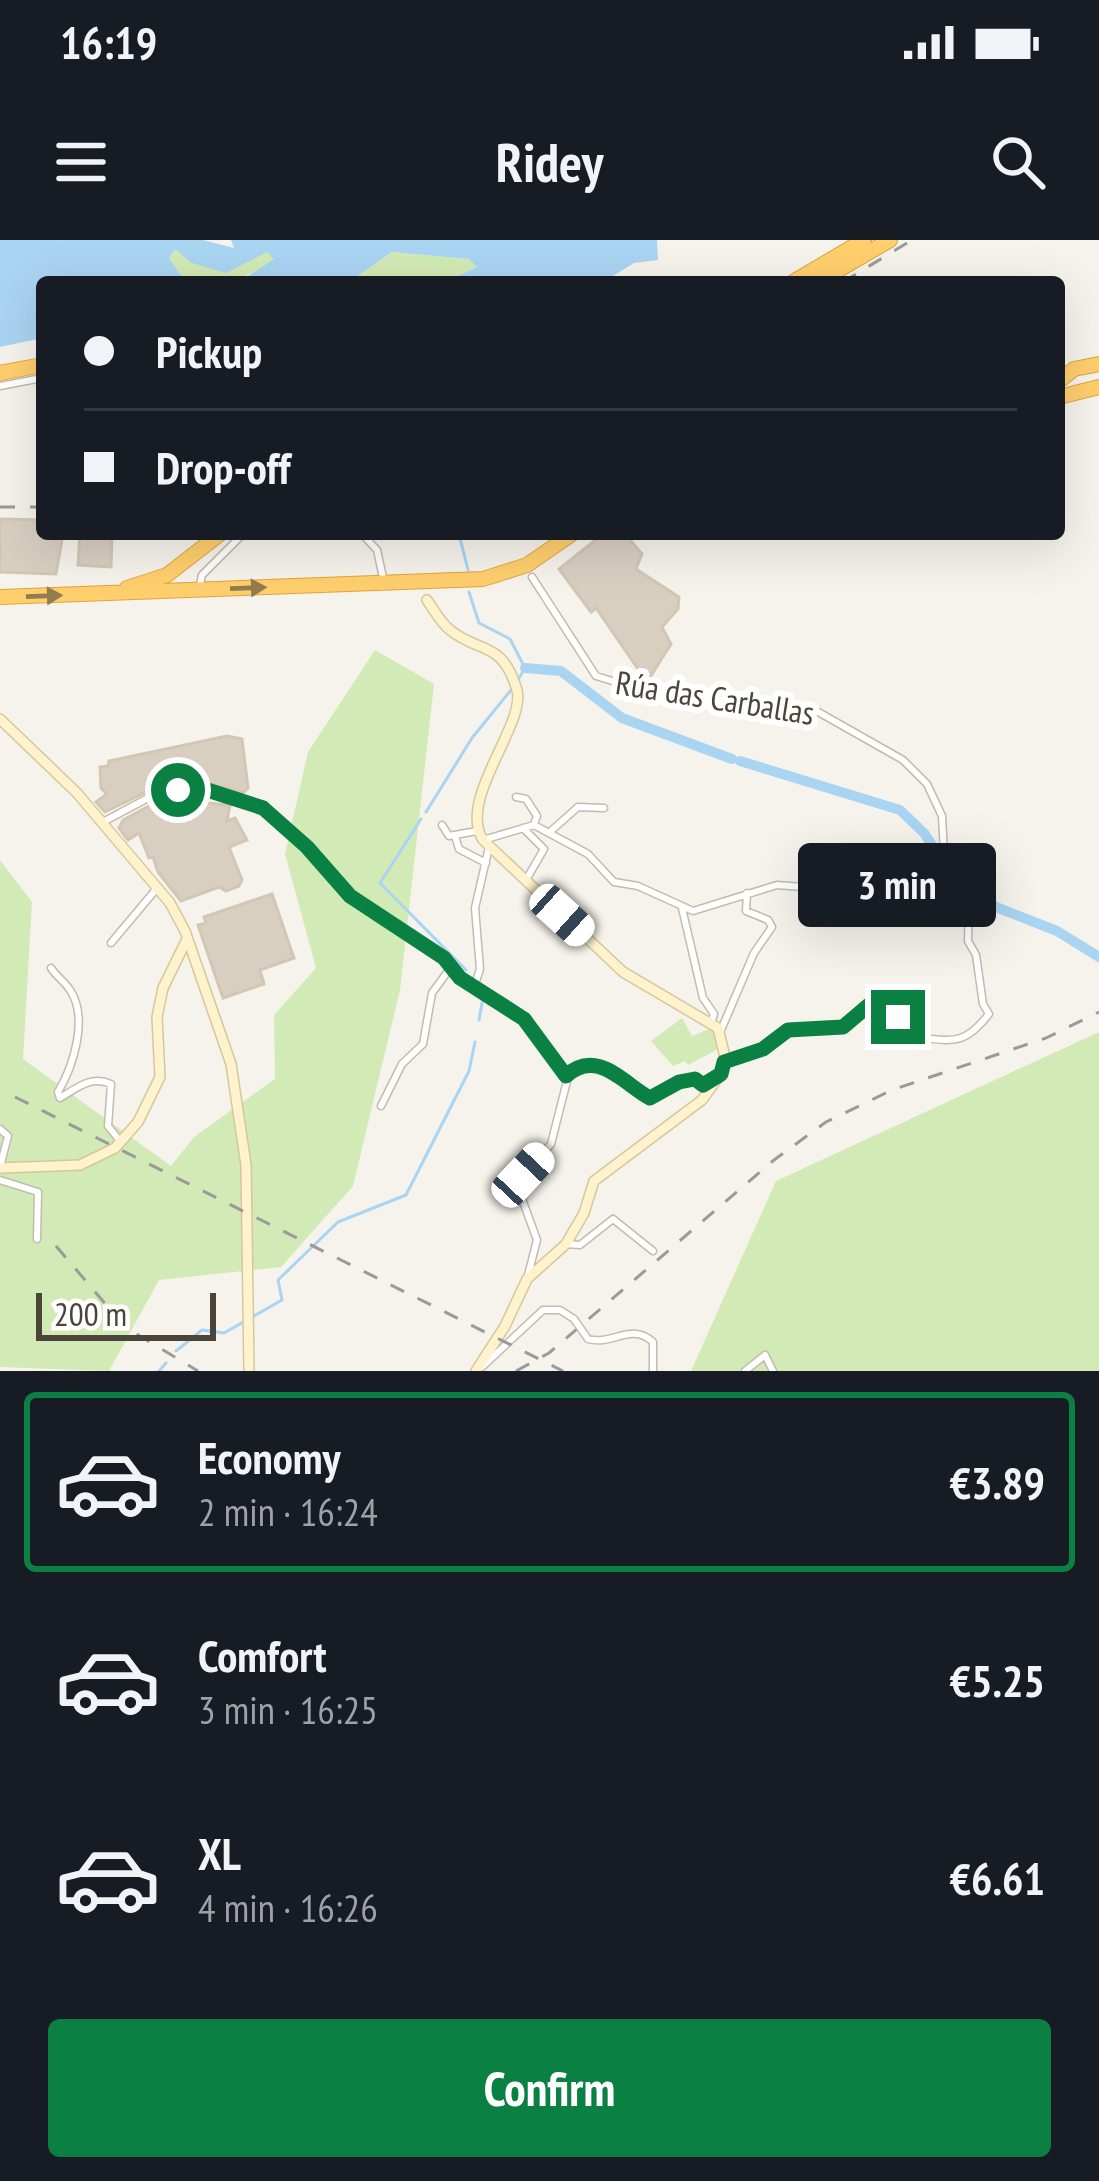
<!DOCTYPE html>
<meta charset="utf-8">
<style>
:root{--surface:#171b24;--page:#20242c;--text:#f1f3f6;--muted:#9ea1a6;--line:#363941;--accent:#0b8043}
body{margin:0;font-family:"PT Sans Narrow",sans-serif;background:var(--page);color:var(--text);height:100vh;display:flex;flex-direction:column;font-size:45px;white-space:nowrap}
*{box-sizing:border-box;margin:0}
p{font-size:39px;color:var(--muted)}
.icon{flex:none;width:66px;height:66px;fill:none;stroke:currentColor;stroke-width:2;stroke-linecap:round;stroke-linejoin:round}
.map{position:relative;height:1131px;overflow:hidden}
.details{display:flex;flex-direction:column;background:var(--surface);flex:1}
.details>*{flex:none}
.top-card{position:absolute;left:36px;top:36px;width:1029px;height:264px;border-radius:12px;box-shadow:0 12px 48px #0002;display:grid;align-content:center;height:264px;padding:0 48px;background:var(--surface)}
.scale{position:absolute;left:36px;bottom:30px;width:180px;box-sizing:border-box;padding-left:12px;border:6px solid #4b4439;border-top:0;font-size:33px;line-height:42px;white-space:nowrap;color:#4b4439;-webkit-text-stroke:9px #fff;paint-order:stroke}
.end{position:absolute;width:54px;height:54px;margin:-27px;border:15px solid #0b8043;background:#fff;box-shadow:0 0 0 6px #fff}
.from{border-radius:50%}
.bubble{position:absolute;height:84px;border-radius:12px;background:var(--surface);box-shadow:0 12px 48px #0002;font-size:39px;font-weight:700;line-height:84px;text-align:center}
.car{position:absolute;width:36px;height:72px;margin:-36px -18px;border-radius:15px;box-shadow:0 0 9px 3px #0007;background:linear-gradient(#fff 24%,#345 0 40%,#fff 0 76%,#345 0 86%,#fff 0)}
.top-card b{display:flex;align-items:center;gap:42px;height:114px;font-size:45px}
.top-card b+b{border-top:3px solid var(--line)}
.top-card i{width:30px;height:30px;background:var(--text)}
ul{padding:21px 0 0;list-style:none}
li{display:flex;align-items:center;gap:36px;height:180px;margin:0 24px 18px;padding:0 24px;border:6px solid transparent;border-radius:12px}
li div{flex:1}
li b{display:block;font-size:45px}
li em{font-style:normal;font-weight:700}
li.active{border-color:var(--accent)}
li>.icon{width:108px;height:108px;stroke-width:1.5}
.cta{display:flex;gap:24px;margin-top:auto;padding:24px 48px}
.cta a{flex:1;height:138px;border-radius:12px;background:var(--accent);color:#fff;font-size:48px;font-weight:700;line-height:138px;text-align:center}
.status{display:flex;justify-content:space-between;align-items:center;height:84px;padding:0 60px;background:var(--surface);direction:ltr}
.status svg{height:33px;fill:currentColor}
header{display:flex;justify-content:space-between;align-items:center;height:156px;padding:0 48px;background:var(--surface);font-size:54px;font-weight:700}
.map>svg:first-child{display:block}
.green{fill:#d2eab5}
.water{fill:#a9d4f2}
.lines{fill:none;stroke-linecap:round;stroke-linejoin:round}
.stream{stroke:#a9d4f2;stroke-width:3}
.river{stroke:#a9d4f2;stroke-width:10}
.building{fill:#d8cfc1;stroke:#d3c7b4;stroke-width:3}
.street-casing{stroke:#c2bbae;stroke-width:9}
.secondary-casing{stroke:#d6c79b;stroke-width:12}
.highway-casing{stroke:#e0a43c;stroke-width:16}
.street{stroke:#fff;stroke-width:6}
.secondary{stroke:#fff3cd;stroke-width:9}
.highway{stroke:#ffcf6e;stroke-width:14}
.rail{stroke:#9a9a9a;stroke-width:3;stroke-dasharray:15 15;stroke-linecap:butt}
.street-bridge-casing{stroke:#c2bbae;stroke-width:9;stroke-linecap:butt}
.street-bridge{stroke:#fff;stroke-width:6}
.oneway{fill:#937c4e}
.route{stroke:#0b8043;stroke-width:15}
.labels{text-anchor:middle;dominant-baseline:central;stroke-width:12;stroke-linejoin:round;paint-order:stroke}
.street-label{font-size:33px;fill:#4b4439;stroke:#fff}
</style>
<div class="status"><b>16:19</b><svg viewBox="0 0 49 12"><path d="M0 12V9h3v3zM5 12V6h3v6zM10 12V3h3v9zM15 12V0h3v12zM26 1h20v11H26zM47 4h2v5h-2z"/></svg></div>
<header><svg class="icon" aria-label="menu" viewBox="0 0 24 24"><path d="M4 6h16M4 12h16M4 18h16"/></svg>Ridey<svg class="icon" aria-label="search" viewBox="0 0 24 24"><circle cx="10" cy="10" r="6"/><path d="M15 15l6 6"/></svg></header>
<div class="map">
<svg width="1099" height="1131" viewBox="0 0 1099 1131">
<rect width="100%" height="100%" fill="#f6f3ec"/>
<path class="green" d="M175,9L268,12L275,19C238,43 226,46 182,37L169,18Z
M392,12L469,19L477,27L445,42H349Z
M375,410L434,444L400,750L353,946L281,1027L159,1040L109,1131L0,1127V620L32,662L23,819L171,926L194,897L275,839L274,775L316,728L285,614L308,512Z
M682,778L692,796L712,788L720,808L688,825L685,821L673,826L651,801Z
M1099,792V1131H691L776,941Z"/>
<path class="water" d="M0,0H203L234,8L231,0H657L658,20L634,23L603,42H445L477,27L469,19L392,12L349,42H239L274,19L267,12L226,33L192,23L175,9L169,18L182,37L205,42H42V98L0,107Z"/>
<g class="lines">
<path class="stream" d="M459,294L468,330
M469,352L479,383L510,399L525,428L518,440
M426,572L472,498L511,450
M421,579L380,643L466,730
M479,780L483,758
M176,1111L202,1090L224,1093L282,1060L278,1040L338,982L406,955L469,831L475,802
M159,1131L166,1123"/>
<path class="river" d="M525,428L561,431L622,478L732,519
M740,521L900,570L924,593L942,620
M950,634L996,667L1057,691L1099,717"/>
</g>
<path class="building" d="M0,279L42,280V294H63L56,334L0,332Z
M80,294H112L111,327L78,325Z
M603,294H625L642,314L636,329L679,357L678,369L662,387L671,404L647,442L596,368L591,372L559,329Z
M227,496L242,499L248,548L243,553L198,540L150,544V550L105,572L96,562L107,554L101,548L100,527L108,526L109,521Z
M193,556L197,562L230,565L227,581L235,578L247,600L229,607L242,640L239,646L226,651L219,647L181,661L158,632L153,617L149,618L139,593L128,600L119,588L123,580L151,565Z
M272,654L294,718L260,730L264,744L223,758L198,685L206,683L204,677Z"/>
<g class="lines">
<defs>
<path id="street" d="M0,146L42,138
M362,294L377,310L384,342
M532,337L596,436L648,452L813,469L903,520L927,544L942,576L945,634L969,664L968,701L976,715L983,764L989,774C964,806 953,801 915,797L889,764L876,759L843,787L787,790L763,809L724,822
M199,350L202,335L243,294
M516,557L526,559L537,576L534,584
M103,582L148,558L198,547L263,568L307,607L350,656L444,718L460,738L524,779L564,829L567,841L551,904L523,935L518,948L537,1000L527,1039
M442,585L449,596L477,591
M523,588L544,609L526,640
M552,590L578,567L604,568
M455,596L459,609L486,623
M483,600L534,585L588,614L614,642L638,646L693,671L777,645L828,649
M682,668L703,758L714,774L711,783
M111,703L158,647
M51,728C56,736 65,742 70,750C89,778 73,827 58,852L60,858C77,848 91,835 111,844L108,886L120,901
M474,747L480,729L475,668L489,607
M721,790L754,713L772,687L768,680L746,671L747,653
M566,836C598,806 624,845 650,858L679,842L695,840L703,845L718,836
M381,866L402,824L423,804L432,753L451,727
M0,889L8,896L0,927
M0,940L38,952L37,999
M566,1004L580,1005L613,979L653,1011
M588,1099C612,1106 631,1082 653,1102V1131
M482,1127L543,1070H560L574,1079
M745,1131L765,1115L773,1131"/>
<path id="secondary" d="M427,360C434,370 440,382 450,390C480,414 502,400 517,450C526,485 457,559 483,600L623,732L718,788L725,817L720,835L702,860L594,941L584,973L566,1004L527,1039L505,1086L476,1131
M0,479L77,553L170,663L185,691L231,824L246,925L249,1131
M0,928L80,925L115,908L138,882L160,837L157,777L163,748L187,699"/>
<path id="highway" d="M793,42L864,0
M818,42L890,0
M0,133L42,125
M1059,141L1074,129L1099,124
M1059,157L1099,147
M127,348L167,335L220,294
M0,357L483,339L527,325L572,294"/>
</defs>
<use href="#street" class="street-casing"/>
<use href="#secondary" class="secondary-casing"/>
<use href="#highway" class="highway-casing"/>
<use href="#street" class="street"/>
<use href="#secondary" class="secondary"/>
<use href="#highway" class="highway"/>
<path class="rail" d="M843,42L912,0
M0,267H42
M15,857L563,1131
M56,1006L125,1087L198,1131
M516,1131L549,1113L774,920L826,882L892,850L1046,798L1099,772"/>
<defs>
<path id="street-bridge" d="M574,1079L588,1099"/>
</defs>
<use href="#street-bridge" class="street-bridge-casing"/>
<use href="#street-bridge" class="street-bridge"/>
</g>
<defs><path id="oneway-solid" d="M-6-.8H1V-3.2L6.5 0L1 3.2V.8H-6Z" transform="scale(3)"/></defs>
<g class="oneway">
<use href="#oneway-solid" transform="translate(248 348) rotate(-2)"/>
<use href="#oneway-solid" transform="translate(44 356) rotate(-2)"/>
</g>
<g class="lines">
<path class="route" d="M178,550L198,547L263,568L307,607L350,656L444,718L460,738L524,779L566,836C597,807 625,845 650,858L679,842L695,839L703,845L721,834L724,822L763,809L788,790L843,787L876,759L889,764L898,777"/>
</g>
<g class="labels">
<g class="street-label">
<text transform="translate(715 457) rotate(9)">Rúa das Carballas</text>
</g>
</g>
</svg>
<div class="scale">200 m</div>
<i class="end from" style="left:178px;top:550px"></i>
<i class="end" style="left:898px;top:777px"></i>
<div class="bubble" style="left:798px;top:603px;width:198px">3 min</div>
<i class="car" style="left:562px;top:675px;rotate:132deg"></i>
<i class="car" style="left:523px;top:935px;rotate:43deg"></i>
<div class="top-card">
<b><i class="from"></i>Pickup</b>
<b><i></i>Drop-off</b>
</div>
</div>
<section class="details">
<ul>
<li class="active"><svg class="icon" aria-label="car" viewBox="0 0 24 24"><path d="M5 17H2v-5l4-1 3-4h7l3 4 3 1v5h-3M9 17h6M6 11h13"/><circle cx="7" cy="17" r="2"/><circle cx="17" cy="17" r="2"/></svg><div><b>Economy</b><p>2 min · 16:24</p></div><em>€3.89</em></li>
<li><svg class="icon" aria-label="car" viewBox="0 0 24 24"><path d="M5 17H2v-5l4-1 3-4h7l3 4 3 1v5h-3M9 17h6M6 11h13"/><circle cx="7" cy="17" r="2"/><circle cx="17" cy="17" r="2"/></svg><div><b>Comfort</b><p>3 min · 16:25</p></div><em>€5.25</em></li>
<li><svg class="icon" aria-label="car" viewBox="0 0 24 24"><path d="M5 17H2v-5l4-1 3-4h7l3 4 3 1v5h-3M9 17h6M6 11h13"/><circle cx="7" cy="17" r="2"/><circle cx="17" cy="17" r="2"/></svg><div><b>XL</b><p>4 min · 16:26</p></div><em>€6.61</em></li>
</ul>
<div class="cta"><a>Confirm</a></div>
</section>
